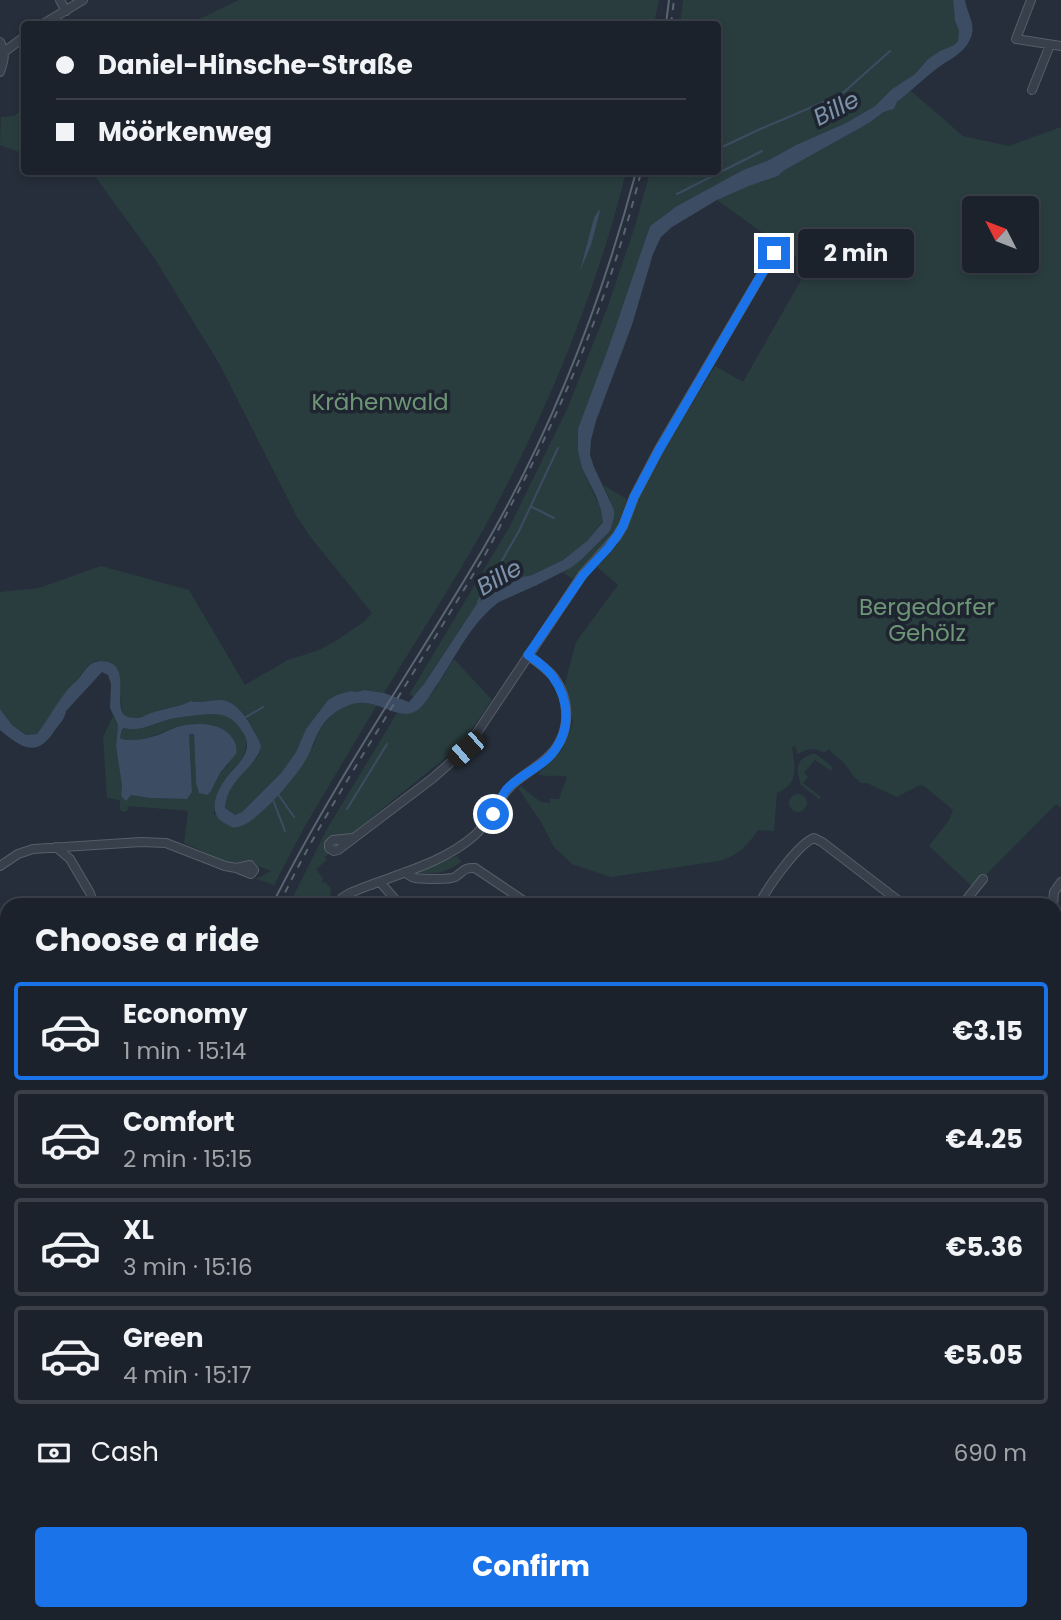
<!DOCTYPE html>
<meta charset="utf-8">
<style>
:root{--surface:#1c222c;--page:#292f38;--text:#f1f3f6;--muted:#a0a4a9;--line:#3a3f48;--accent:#1a73e8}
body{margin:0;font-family:Poppins,sans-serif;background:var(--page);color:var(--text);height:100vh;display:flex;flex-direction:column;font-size:26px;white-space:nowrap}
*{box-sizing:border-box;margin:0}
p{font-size:23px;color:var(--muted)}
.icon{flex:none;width:38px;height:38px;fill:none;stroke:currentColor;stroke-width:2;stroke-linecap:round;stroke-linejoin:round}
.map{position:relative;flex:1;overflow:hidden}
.side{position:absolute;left:0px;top:898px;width:1062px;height:723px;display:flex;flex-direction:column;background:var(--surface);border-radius:21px 21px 0 0;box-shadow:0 4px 10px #0003,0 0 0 2px var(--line)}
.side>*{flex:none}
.top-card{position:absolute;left:21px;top:21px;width:700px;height:154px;border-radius:7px;box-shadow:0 4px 10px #0003,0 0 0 2px var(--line);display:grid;align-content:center;height:154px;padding:0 35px;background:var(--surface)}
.needle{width:46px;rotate:312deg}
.controls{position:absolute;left:962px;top:196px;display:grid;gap:14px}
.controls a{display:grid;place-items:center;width:77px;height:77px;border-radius:7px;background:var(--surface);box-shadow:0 4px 10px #0003,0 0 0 2px var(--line);font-size:35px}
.end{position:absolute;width:32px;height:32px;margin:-16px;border:9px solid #1a73e8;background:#fff;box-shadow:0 0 0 4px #fff}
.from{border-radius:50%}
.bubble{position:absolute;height:49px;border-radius:7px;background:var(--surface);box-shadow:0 4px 10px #0003,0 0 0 2px var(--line);font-size:23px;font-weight:700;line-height:49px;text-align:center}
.car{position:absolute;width:21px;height:42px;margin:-21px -10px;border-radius:9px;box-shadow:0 0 5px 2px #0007;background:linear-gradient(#222 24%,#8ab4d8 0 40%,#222 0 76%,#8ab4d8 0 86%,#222 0)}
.top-card b{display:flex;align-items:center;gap:24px;height:66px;font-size:26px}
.top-card b+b{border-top:2px solid var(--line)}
.top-card i{width:18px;height:18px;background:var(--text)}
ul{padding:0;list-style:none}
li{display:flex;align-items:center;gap:21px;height:98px;margin:0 14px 10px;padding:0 21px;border:4px solid var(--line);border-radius:7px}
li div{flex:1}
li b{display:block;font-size:26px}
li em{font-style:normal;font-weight:700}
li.on{border-color:var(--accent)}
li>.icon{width:63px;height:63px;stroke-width:1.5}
h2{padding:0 35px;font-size:32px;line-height:84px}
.pay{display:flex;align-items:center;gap:18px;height:77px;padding:0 35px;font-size:26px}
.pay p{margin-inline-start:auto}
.cta{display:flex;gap:14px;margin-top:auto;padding:14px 35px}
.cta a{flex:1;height:80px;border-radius:7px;background:var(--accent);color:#fff;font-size:28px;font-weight:700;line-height:80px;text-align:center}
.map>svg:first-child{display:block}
.green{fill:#2a3d3e;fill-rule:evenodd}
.water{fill:#3c4c62}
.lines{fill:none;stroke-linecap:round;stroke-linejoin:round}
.stream{stroke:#3c4c62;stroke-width:2}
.minor-casing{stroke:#575e69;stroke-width:10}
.major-casing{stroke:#424954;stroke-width:12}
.minor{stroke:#38404b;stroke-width:8}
.major{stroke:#575f6b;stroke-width:10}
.tram{stroke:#5b6472;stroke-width:2}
.rail{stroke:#5b6472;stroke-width:2;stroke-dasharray:7 7;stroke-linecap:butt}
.route{stroke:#1a73e8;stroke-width:9}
.labels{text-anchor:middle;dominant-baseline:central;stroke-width:7;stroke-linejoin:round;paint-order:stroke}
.park-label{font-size:23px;fill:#6d9576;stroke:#1e2530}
.water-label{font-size:24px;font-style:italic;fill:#7e92ac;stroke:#1e2530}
</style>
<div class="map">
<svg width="1061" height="1620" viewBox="0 0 1061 1620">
<rect width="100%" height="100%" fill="#252e3a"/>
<path class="green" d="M239,0H659L654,24H189Z
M683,0H953L955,21L959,31L958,41L954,45L940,51L928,59L915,74L892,89L875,106L846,123L796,145L769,160L743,170L677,206L650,226L609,346L602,364L578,451L582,468L601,510L603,521L587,541L563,560L532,575L522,577L478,602L415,697L409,695L510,526L568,407L608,306L636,223L650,172H718V24H680Z
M911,91L963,136L1009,146L1061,127V808L1056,804L985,876L975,889L929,846L949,820L953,810L924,786L920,785L897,797L867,783H861C852,776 852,773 846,765C841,759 833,756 829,749L824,753C815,746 807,749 798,754L795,746L792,747C795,768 799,784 777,793L774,831L758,830C746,847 739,855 719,861L611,877L572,864L554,847L541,822L518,788L521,786L535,798L542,802L550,803V799H559L567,777C557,774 547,778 538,774L562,750L573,722L564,687L576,642L618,585L597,567L615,547L625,531L636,500L655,464L715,366L743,382L809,266L717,200L748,186L778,176L783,171L869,123L885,112L894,109L897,102ZM975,208H1027V261H975Z
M24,108V154L0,145L1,117L14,116Z
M92,172H626C595,297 545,417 483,530C452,585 417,639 384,693L364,690L357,692L351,691L328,700L306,729L296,752L282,772L242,812L235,815L225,808L226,799L234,782L258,756L261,745C253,728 242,701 219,700C209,700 201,704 191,701C179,707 167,708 154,712C149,714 144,717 139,718C120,722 122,705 119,692C118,683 115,675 113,666C108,663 103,660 97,661C87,663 83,673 77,680C62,697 51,716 37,734L27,735L12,725L0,709V592L39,588L101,566L189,590L245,685L288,660L319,650L339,639L365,621L372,613L312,539L297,517L220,365L155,259Z
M603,485L627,499L616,531L573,579L562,572L581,560L610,531V500Z
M454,659L492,700L461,745L350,835C341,836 332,834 327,842L330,853L325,857L327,860L316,869L323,879L322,881L323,883L325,882L331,889L329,905H289L327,829L397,713C404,714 412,713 418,709C430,701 446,671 454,659Z
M362,702L377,705L305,826L274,885L256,879L271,871L258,866L254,862L247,860L235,863H228L184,843L188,811L129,806L127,811L123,812L120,810V800L107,798L103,737L113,716L118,725L116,746L122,786L121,796L126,800L131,795L149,798L186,799L192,792L189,734L194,733V737L196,783L211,791L220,773L229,764L204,725C195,725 184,724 176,727C158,734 140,743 121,739L120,736L124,728C139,732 150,725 165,721C173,718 183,717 191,716C210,713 228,710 240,727C256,749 238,762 226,779C219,788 213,803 214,814L239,827L262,812L314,745C320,722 338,705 362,702Z
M812,754H816L833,767L831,771L815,760L804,773L808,777L803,783L821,797L819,799L801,785C796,770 795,759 812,754Z
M789 803a9 9 0 1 1 18 0a9 9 0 1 1-18 0Z
M457,856L462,862C443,873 442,874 420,873V871Z
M7,1278V1314L0,1321V1285Z
M7,1391V1423L0,1429V1397Z
M0,1485L7,1487L5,1514L0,1518Z
M1055,1549L1061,1554V1620H1044L1047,1617V1614H1055Z
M201,1614H272L262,1620H201Z
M454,1614H484L491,1620H449Z
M881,1614H989L985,1620H898Z
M1002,1614H1039L1035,1620H998Z"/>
<path class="water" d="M953,0H965C967,13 976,24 971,37C965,54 947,60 935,70C922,80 910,92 897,102L894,109L884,112L869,123L783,171L778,176L749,186L717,200L672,227L661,237L653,254L632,325L596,421L591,440L590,455L594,467L614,510V517L610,531L581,560L572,567L537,585L499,602C472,622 457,654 439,682C432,691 426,705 416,711C394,723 375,692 345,707C336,711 330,716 324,723C315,735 313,748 305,761C295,778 257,823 238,827C233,828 232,827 228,825C205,816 216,791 227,777C234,768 246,758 247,746C247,740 245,735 242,731C230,710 211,713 191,716C182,717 173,718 164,721C150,725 139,732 124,728L122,730L120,737L121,739C134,742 152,738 165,732C170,730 175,727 180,726C195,723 217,722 229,734C234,740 238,745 236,754L220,773L211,791L207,795L199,793L196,783L194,734H189L192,792L187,799L149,798L131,795L126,801L121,796L122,786L116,746L118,725L110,708L111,684L108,675L102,672L66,711C65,719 60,723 55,730C37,758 23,749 0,730V709L12,725L26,735L37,734C47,721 55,706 65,693C69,687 75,683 80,677C86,669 89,662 100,661C137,661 108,709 128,717C129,718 138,718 139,718C144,717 149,713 154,712C167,708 179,707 191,701C201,704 209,700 219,700C240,699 253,729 261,745C259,766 227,778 225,808L235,815L242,812L282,772L296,752L306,729L328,700L337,695L351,691L357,692L364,690L384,693L409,702L424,684L478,602L522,577L532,575L563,560L587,541L603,522L601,510L596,496L582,468L578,451V429L609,346L650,226L677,206L743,170L769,160L796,145L846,123L875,106L892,89L915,74L928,59L940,51L954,45L958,41L959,31L955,21Z
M599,210L600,211L591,245L580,271L594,218Z"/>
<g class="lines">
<path class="stream" d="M718,149L758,130L833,98L844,92L890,51
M677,194L762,151
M532,507L554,518
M478,602L519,531L558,448
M246,717L263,707
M278,794L294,817
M273,800L285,831
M347,809L387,744
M0,1288L5,1283
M1055,1590L1061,1584
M1030,1620L1040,1614"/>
<defs>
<path id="minor" d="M60,0L66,11
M1031,0L1016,39L1061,46
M43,24L83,0
M0,42C6,54 4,60 0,72
M4,52L24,37
M1032,90L1050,45
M352,838L333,840L329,844V848L334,851L338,850L433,778L466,749L583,574L617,536L623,526L634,497L659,449L774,253
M56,847L70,859L90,893L94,905
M0,866L18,854L33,849L141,842L166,843L225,866L236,868L250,865L254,870L251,874L236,868
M405,872C409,875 411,877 415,878C423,879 449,880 455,877C463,872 464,867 475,868L530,905
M380,882L400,905
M339,905L342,898L350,893C391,875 440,866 475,835C492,820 497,798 513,784C525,773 540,766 551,754C571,732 571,700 553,676C546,668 536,661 528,655
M759,905C766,889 798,844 814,838L822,842L904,905
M962,905L983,879
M1053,905L1054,892L1061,882
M1055,915L1061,922
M0,1000L7,993
M1055,1022L1061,1026
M0,1075L7,1082
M1055,1188L1061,1191
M0,1247L7,1252
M1055,1262L1061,1267
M1055,1380L1061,1385
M1055,1521L1061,1515
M1055,1539L1061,1544
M491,1614L499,1620
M608,1614L611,1620
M763,1614L768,1620
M55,1620V1614
M371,1620L378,1614
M675,1620L679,1614
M798,1620L800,1614
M992,1620L996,1614"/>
<path id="major" d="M1055,1307L1061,1300
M853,1620L856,1614"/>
</defs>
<use href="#minor" class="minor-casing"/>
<use href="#major" class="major-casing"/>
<use href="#minor" class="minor"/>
<use href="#major" class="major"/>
<path class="tram" d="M666,24L669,0
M272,905C334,781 413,668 483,549C552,431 601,303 636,172
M90,1620V1614
M103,1620L104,1614"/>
<path class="rail" d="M671,24L674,0
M279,905C308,844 343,787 378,730C414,671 451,612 486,553C497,533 507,512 518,492C571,390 613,283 641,172
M114,1620L115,1614"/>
</g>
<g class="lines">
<path class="route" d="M493,814C497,807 501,797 506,790C518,776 536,770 549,757C571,734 571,702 553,677C547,668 537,661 528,655L583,575L608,548L617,536L623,526L634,497L659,450L774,253"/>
</g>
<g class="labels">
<g class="park-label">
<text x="380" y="402">Krähenwald</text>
<text x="927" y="607">Bergedorfer<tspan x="927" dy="26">Gehölz</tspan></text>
</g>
<g class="water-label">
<text transform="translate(836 108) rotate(-27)">Bille</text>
<text transform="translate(499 577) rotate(-30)">Bille</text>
</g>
</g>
</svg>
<div class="controls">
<a><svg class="needle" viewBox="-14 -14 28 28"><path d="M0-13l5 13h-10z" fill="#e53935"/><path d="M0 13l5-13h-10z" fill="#a0a4a9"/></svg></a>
</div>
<i class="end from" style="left:493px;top:814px"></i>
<i class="end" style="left:774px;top:253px"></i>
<div class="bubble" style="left:798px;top:229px;width:116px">2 min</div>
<i class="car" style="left:466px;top:749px;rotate:229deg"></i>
<div class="top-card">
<b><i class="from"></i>Daniel-Hinsche-Straße</b>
<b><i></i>Möörkenweg</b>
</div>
<section class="side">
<h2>Choose a ride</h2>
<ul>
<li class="on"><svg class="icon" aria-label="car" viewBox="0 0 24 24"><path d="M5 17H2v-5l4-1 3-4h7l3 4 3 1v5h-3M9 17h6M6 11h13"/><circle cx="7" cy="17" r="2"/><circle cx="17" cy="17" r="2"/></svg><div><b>Economy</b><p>1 min · 15:14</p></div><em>€3.15</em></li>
<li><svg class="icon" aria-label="car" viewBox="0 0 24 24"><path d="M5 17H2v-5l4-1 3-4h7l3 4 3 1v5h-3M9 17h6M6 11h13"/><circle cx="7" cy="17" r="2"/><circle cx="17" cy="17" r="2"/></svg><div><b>Comfort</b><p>2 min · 15:15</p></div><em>€4.25</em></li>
<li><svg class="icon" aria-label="car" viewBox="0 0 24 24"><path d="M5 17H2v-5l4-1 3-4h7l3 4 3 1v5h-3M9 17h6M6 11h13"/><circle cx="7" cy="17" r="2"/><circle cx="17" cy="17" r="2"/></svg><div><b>XL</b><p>3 min · 15:16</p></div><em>€5.36</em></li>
<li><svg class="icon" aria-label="car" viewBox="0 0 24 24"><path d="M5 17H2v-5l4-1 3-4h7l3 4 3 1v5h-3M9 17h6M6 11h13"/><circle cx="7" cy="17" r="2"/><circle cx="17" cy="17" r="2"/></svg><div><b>Green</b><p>4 min · 15:17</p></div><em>€5.05</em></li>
</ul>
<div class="pay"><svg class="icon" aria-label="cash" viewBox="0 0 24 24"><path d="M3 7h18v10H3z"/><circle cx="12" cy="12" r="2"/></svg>Cash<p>690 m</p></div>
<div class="cta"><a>Confirm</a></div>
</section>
</div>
